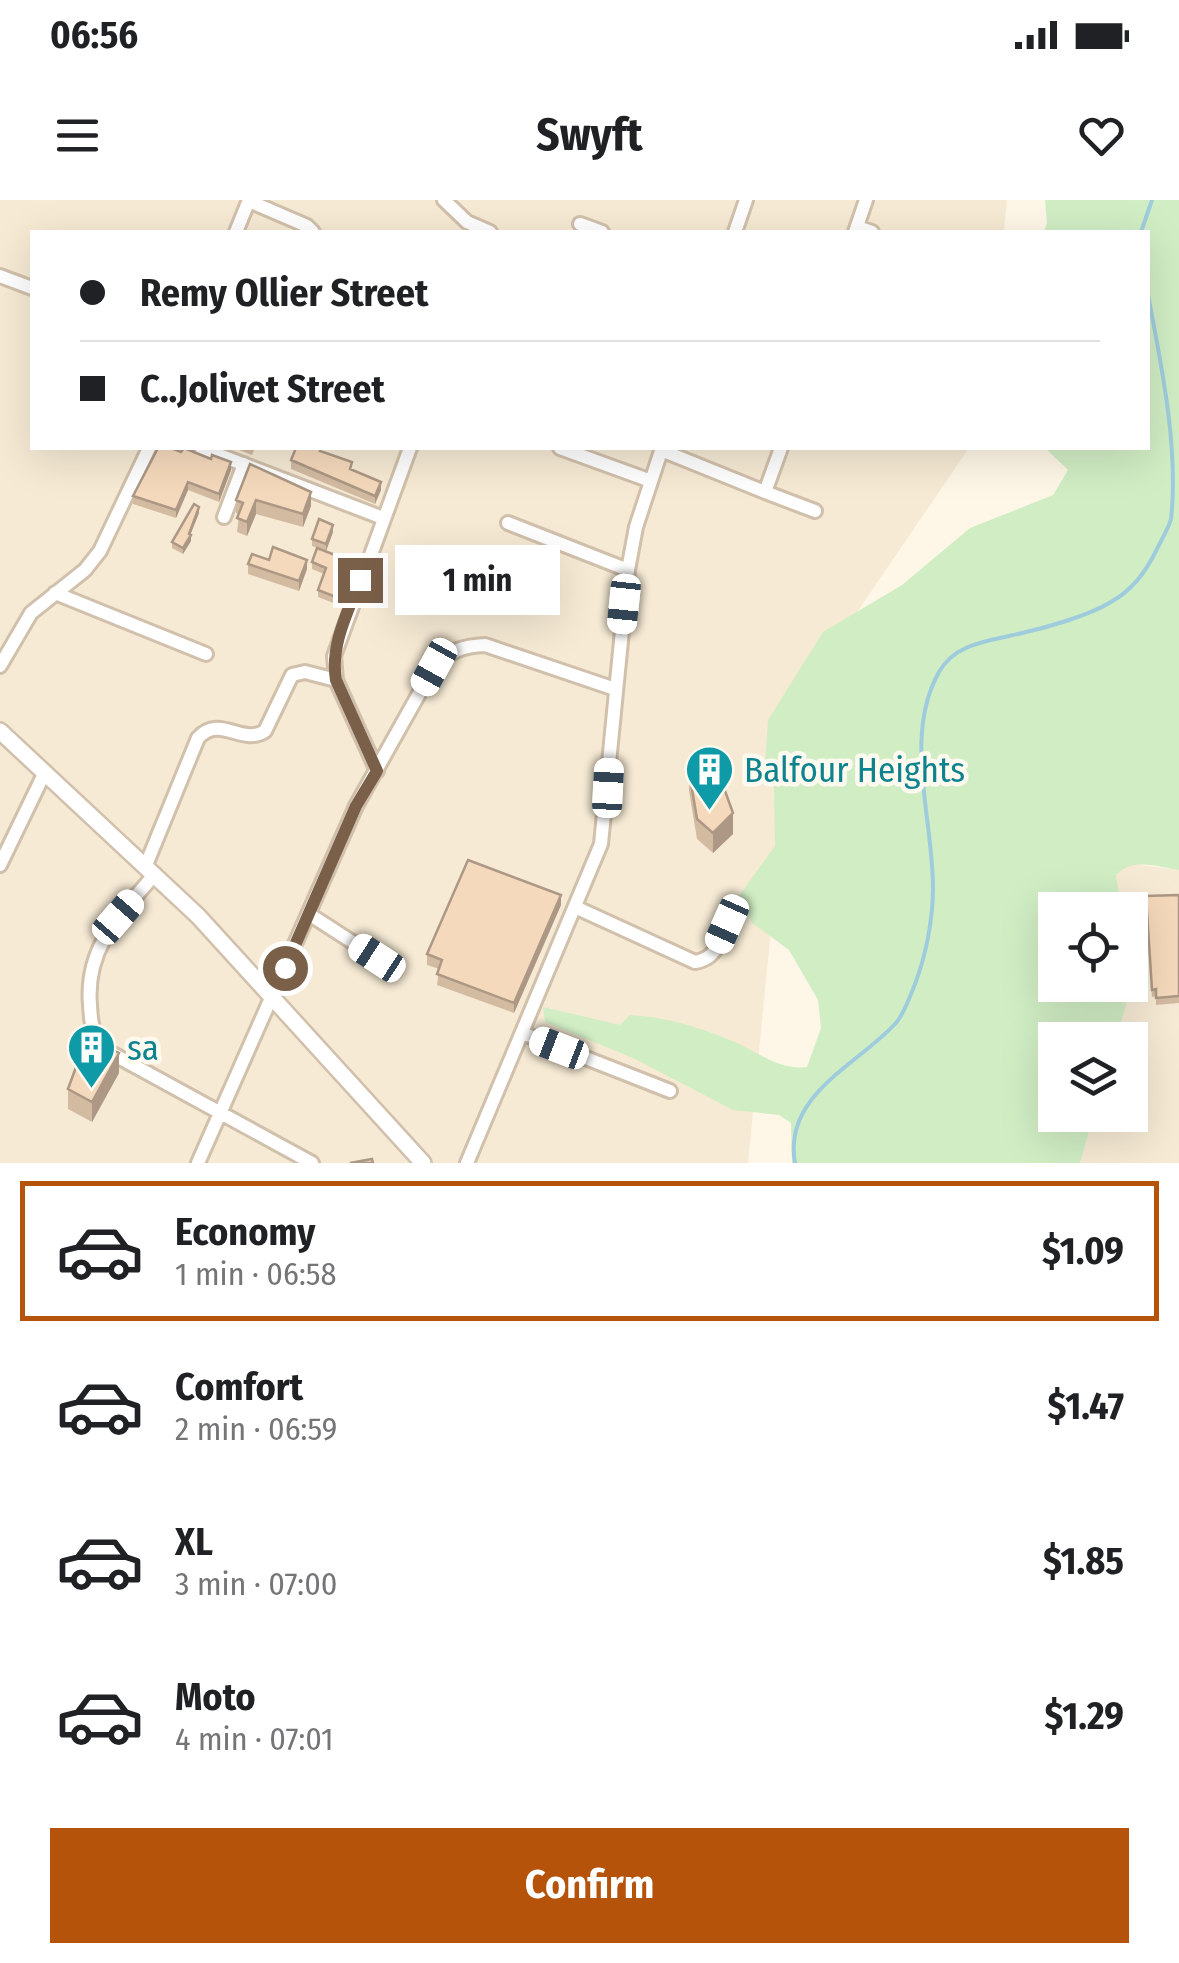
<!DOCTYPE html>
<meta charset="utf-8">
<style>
:root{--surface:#fff;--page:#f2f2f2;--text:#202124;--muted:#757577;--line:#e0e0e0;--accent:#b45309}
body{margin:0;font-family:"Fira Sans Condensed",sans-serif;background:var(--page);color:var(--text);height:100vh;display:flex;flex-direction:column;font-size:38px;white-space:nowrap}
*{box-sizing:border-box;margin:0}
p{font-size:32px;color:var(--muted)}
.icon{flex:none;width:55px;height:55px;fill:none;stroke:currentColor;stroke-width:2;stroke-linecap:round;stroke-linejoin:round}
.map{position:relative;height:963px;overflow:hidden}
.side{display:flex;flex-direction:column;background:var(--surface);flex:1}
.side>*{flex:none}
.hud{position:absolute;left:30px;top:30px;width:1120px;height:220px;border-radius:0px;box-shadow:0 10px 40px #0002;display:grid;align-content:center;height:220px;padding:0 50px;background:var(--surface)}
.fabs{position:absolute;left:1038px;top:692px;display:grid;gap:20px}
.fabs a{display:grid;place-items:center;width:110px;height:110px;border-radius:0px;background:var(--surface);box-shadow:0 10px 40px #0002;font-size:50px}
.end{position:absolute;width:45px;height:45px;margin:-22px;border:12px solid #7a5f49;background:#fff;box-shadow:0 0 0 5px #fff}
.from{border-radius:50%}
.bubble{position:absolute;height:70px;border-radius:0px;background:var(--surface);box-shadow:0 10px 40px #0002;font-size:32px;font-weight:700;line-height:70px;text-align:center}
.car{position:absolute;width:30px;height:60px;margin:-30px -15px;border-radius:12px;box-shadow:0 0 8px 2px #0007;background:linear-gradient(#fff 24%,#345 0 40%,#fff 0 76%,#345 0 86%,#fff 0)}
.hud b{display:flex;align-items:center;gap:35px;height:95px;font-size:38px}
.hud b+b{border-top:2px solid var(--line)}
.hud i{width:25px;height:25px;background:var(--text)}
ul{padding:18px 0 0;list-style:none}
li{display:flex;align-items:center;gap:30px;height:140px;margin:0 20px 15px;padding:0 30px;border:5px solid transparent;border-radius:0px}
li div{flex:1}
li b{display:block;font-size:38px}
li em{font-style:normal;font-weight:700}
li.active{border-color:var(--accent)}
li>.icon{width:90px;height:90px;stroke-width:1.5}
.primary-button{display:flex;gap:20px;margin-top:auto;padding:20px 50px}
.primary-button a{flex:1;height:115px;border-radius:0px;background:var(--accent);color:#fff;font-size:40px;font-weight:700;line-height:115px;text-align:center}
.status{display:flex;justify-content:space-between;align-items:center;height:70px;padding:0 50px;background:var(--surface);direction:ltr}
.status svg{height:28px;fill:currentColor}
header{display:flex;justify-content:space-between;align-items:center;height:130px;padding:0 50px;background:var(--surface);font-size:45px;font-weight:700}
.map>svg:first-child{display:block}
.residential{fill:#f6ead4}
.green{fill:#d0edc4}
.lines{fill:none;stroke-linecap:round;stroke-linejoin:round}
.stream{stroke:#9fccdc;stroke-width:4}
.minor-casing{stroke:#d1c0ab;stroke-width:18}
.tertiary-casing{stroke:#d1c0ab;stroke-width:20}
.minor{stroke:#fff;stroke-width:12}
.tertiary{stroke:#fff;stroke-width:15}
.wall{fill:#d3bba2}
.shaded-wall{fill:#ac9884}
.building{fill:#f5d9bc;stroke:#ac9884;stroke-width:2.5}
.route{stroke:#7a5f49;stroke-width:12}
.labels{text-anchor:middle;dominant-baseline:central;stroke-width:9;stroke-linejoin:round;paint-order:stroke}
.culture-label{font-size:35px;fill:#0d838f;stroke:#fffaef;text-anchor:start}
</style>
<div class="status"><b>06:56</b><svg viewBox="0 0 49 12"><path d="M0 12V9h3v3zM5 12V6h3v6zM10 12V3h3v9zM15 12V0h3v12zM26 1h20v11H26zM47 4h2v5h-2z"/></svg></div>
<header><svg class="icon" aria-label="menu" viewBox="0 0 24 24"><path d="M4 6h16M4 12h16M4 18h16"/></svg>Swyft<svg class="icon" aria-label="heart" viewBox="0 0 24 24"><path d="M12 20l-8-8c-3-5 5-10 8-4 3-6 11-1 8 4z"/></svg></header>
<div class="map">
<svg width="1179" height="963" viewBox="0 0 1179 963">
<rect width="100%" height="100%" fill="#fef7e7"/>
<path class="residential" d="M0,0H1007L1004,32H32V248H969L793,506L748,963H0Z
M1133,664L1179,670V963H1080L1094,915H1130V840H1116L1126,805L1125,785H1130V710H1122L1116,675L1124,666Z"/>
<path class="green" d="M1045,0H1179V670C1157,667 1132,657 1116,675L1122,710H1055V785H1125L1126,805L1116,840H1055V915H1094L1080,963H792L791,923L779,915L733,910L633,858L545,822L543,807L620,825L630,815C665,817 699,827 732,841C757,851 779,871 807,867L821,828L818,800L789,750L752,723L739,696L775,646L774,586L765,566L768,520L823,432L902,385L970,328L1053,295L1068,270L1045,248H1148V32H1044L1047,23Z"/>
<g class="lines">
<path class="stream" d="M1141,32L1152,0
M795,963C783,895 856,866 895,824C904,815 910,796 915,784C926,755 933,719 933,688C933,618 903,536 939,472C955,443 989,441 1018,434C1045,428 1088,416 1111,402C1132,390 1144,374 1155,353C1160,342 1168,330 1171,319C1179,250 1161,162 1148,95"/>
<defs>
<path id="minor" d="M444,0L467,22L490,32
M249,1L307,26L313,32
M580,24L602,32
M857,27L872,32
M236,32L249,0
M735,32L746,0
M855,32L866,0
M0,76L32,88
M201,248L383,318
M560,248L651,281
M661,250L765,292L781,248
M765,292L815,311
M224,317L244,264
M508,323L628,370
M55,393L206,454
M0,466L31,413L85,370L100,351L149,248
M377,571L336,480L334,456L410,248
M0,665L45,572
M146,665L198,538C220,514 242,546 265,531L292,475L305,472L336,480
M155,674C120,715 85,747 90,805C91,827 93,839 111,853L312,963
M575,707L695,762C716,759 719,742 727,725
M309,714L377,758
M522,833L670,891
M198,963L356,606L434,467C450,451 462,446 485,445L615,489
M467,963L601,644L628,370L636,327L662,248"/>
<path id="tertiary" d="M0,531L198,716L423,963"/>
</defs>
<use href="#minor" class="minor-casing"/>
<use href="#tertiary" class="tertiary-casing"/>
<use href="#minor" class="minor"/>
<use href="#tertiary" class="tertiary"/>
</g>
<path class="wall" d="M234,248H255L252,255Z
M323,248V252L381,290L375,304L291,269V260Z
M250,264L311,306L303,327L256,314L247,336L237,332L239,314L236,313V300Z
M231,270L219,302L188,290L176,318L133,304V296Z
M199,313L190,335L191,341L183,354L172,348V342Z
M333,332L326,351L312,346V339Z
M269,360L307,369L299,391L248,374V364Z
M312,362L343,365L338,378L342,386L336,404L318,397V390L324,374L312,369Z
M689,571L733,634L713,653L697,639L689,591Z
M1179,695V803L1156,805V796L1152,797L1146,696Z
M561,705L514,813L437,785L439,769L427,765V754Z
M119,873L92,922L68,909V889Z"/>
<path class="shaded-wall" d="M231,262V270L219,302V294Z
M188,282V290L176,318V310Z
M381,282V290L375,304V296Z
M311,292V306L303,327V314Z
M256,300V314L247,336V322Z
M199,307V313L189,338L191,335V341L183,354V348Z
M333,325V332L326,351V344Z
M307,360V369L299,391V381Z
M733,613V634L713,653V633Z
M561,695V705L514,813V803Z
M119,853V873L92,922V902Z"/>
<path class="building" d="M158,248H171L181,252L184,248L211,259L212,255L231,262L219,294L188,282L176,310L133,296Z
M296,248H321L320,251L352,262L350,269L381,282L375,296L291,260Z
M250,264L311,292L303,314L256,300L247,322L237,318L243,303L236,300Z
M194,304L199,307L189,334L191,335L183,348L172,342Z
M319,319L333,325L326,344L312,339Z
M273,347L307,360L299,381L248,364L252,354L269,360Z
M317,348L343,358L336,377L342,379L336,397L318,390L326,368L312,362Z
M716,566L733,613L713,633L697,619L689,571Z
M468,660L561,695L514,803L437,774L442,760L427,754Z
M1179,695V796L1156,798V789L1152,790L1146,696Z
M87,837L119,853L92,902L68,889Z
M372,959L373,963H350Z"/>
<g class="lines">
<path class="route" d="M285,768L356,606L377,571L336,480C330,445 348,412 360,380"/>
</g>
<defs>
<symbol id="building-pin" viewBox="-11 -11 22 30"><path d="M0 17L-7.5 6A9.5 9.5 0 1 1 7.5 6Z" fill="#0f9aa8" stroke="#fffaef"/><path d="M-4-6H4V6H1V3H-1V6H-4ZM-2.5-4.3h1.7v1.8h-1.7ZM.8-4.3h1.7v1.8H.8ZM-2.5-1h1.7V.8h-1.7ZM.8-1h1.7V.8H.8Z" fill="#fff"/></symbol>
</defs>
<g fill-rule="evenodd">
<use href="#building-pin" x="682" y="542" width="55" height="75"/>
<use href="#building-pin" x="64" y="820" width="55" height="75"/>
</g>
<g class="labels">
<g class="culture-label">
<text x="744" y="570">Balfour Heights</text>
<text x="127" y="848">sa</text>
</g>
</g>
</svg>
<div class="fabs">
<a><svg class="icon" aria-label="locate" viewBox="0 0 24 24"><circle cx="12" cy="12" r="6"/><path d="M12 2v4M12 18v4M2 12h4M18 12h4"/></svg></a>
<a><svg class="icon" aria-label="layers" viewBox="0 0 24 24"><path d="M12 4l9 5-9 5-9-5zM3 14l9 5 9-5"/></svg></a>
</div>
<i class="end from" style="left:285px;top:768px"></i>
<i class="end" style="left:360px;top:380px"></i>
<div class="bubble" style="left:395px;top:345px;width:165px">1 min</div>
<i class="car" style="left:624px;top:404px;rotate:186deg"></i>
<i class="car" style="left:434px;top:467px;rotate:209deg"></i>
<i class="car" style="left:608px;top:588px;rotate:3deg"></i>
<i class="car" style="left:118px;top:717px;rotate:41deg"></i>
<i class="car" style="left:727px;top:724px;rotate:204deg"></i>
<i class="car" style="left:377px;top:758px;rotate:303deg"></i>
<i class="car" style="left:559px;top:848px;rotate:291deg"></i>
<div class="hud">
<b><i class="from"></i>Remy Ollier Street</b>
<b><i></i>C..Jolivet Street</b>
</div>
</div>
<section class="side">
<ul>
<li class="active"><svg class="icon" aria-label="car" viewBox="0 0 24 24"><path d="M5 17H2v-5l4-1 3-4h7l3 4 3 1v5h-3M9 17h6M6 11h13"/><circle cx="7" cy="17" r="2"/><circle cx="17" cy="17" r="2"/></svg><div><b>Economy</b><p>1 min · 06:58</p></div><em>$1.09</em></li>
<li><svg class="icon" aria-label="car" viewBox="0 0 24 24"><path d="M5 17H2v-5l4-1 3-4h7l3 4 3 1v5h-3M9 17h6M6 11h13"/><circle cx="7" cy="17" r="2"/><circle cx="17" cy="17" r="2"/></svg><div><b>Comfort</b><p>2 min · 06:59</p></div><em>$1.47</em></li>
<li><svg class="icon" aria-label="car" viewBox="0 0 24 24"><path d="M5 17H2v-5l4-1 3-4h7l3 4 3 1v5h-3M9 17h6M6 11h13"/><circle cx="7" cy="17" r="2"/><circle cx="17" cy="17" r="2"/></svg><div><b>XL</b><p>3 min · 07:00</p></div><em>$1.85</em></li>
<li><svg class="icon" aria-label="car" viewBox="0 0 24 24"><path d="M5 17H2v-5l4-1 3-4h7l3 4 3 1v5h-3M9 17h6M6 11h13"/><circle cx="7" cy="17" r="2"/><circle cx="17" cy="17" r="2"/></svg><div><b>Moto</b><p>4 min · 07:01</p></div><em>$1.29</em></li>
</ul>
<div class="primary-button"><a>Confirm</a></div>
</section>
